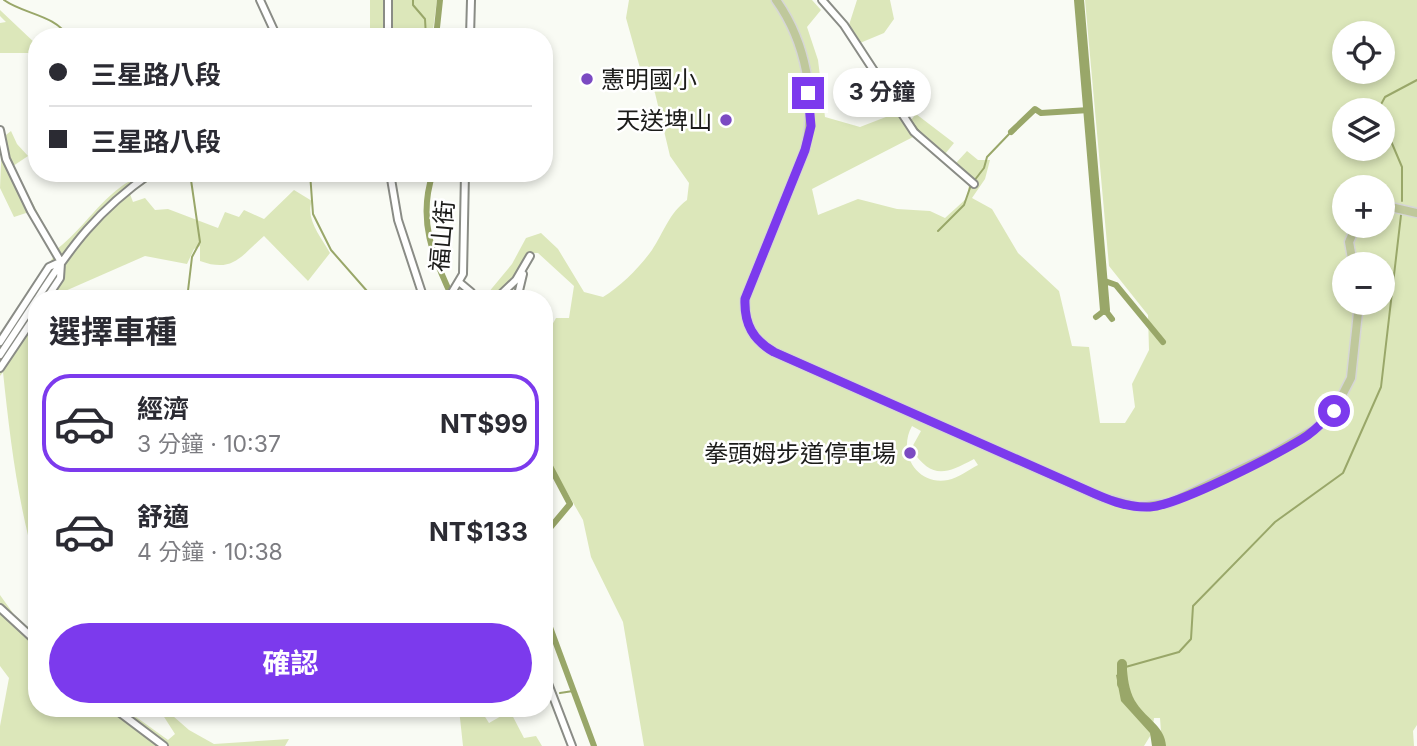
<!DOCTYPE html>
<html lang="zh-TW">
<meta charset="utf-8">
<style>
:root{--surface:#fff;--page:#f7f7f7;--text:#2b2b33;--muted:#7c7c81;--line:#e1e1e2;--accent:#7c3aed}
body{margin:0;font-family:Inter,"Noto Sans TC",sans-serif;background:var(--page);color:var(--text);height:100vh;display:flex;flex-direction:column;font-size:26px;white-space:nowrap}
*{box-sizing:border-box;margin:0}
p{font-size:23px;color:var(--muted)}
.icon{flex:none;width:38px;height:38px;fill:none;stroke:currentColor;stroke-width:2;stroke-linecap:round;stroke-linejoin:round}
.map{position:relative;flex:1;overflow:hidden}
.drawer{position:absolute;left:28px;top:290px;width:525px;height:427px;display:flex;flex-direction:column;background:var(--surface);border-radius:28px;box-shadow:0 4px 10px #0003}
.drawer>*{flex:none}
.guide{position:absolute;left:28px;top:28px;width:525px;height:154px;border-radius:28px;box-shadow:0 4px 10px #0003;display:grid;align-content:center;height:154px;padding:0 21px;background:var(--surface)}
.tools{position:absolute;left:1332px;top:21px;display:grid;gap:14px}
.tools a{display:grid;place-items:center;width:63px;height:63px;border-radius:50%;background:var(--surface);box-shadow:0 4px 10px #0003;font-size:35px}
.end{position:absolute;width:32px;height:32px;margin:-16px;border:9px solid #7c3aed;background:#fff;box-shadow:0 0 0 4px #fff}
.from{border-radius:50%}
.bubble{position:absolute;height:49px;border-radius:24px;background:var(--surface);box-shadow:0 4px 10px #0003;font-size:23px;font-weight:700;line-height:49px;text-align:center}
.guide b{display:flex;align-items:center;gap:24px;height:66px;font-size:26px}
.guide b+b{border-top:2px solid var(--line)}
.guide i{width:18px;height:18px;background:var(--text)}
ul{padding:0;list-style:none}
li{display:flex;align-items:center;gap:21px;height:98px;margin:0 14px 10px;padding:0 7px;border:4px solid transparent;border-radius:28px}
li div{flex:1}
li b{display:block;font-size:26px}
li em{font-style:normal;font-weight:700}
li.selected{border-color:var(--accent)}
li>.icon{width:63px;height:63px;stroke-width:1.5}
h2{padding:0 21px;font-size:32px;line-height:84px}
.button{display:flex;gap:14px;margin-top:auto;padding:14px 21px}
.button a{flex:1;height:80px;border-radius:42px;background:var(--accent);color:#fff;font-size:28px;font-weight:700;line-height:80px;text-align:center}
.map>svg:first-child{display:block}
.green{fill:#dce7ba;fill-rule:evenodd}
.water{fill:#99a769}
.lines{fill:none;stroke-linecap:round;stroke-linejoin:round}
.stream{stroke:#99a769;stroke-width:2}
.canal{stroke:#99a769;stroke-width:6}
.river{stroke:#99a769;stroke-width:10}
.minor-casing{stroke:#8a8c86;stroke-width:10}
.major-casing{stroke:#d6d6d6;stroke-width:11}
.minor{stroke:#fff;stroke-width:6}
.major{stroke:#bfc89b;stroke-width:8}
.route{stroke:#7c3aed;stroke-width:9}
.poi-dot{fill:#7b4ac2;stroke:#fff;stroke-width:2.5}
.labels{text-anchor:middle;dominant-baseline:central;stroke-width:5;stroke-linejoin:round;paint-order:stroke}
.poi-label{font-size:24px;fill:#1c1c1a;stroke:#fff;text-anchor:end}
.street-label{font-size:24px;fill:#1c1c1a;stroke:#fff}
</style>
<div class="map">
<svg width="1417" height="746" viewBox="0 0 1417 746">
<rect width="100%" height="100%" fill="#f9fbf4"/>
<path class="green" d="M370,0H437L432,37H370Z
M629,0H812L821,10L807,27L818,60L825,117L860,127L904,110L911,120L916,114L954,143L945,154L956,163L967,151L978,160H990L985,179L972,198L992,209L1018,253L1059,291L1072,346L1089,347L1100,423H1125L1135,407L1132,384L1149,350L1148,315L1109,266L1085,0H1417V725L1413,731L1414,746H1156L1161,732L1160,718H1154L1152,733L1144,746H644L623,622L591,557L583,520L544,452V339L556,318H569L574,286L538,253H529L523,262L510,299H483L512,264L526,238L541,233L558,249L584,292L603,297C621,286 639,268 652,250C664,232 669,213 687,200L689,183L670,156L655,93L640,68L626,18ZM1344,33H1382V72H1344ZM1344,110H1382V149H1344ZM913,137L969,184L967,198L945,218L930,211L897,209L858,199L818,215L812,189ZM1344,187H1382V226H1344ZM1344,264H1382V303H1344ZM912,426L921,431L911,449C932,479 944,475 974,459L978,465C968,470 958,478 948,480C917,486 897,453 912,426Z
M857,0H890L894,19L884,33L860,43L849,25Z
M0,10L37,45V53H0V23L6,22L0,16Z
M11,131L17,144L28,156L13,166L57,249C90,225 114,173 160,173L130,194L133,202L145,198L155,210L168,209L218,228L225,212L239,217L244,210L264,219L294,190L312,201C305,219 321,237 330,253L308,281L264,236C240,257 233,273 200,261V246L194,249L187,264L145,256L56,295L52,299H37V569C18,505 10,439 3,372L0,376V336L54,256L29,212L14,217L0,188L2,138Z
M0,595L15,616L37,635V709H125L168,740L175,734L159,709H165L189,730L214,744L289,739L285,746H0V726L9,678L0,666Z
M459,709H480L489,723L510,711L524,738L536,736L542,746H463Z"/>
<path class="water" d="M1127,670C1128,682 1130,694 1137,704C1147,719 1165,727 1166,746H1152L1150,733L1121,701L1116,675Z"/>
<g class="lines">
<path class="stream" d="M4,0C23,14 56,15 68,37
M413,0V5L425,19L426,37
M854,35L860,44
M1378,110L1385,97L1417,80
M907,116L921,134
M1382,120L1402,167V201
M310,173L313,214L331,250L374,299
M974,181L984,168L987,157L1011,132
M938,231L964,205L971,185
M187,299L192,257L200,242L190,173
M1122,668L1179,652L1191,639L1193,606L1275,522L1343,473L1381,387L1401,215
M560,693L573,691
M544,695H548"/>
<path class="canal" d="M436,37L440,0
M1011,132L1035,109L1041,113L1089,110
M433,173C417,220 433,257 453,299
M1102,280L1116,285L1163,342
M1105,310L1112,319
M1096,317L1105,310
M544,455L570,504L544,535
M544,611L594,746"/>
<path class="river" d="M1079,0L1105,310
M1122,664V684"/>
<defs>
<path id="minor" d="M260,0L277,37
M822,0L844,25L914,132L974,184
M388,37V0
M470,37L471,0
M0,130L6,159L31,211L61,262
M390,173L398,220L424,299
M459,282L471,292L473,299
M37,299C71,246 98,210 151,173
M46,299L60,278L61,263
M448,299L463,274L465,173
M496,299L516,280L530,256
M517,299L523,274
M0,342L49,267L60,262
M0,355L37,299
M0,368L37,313
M0,608L37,642
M544,673L572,746
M115,709L164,746"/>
<path id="major" d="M776,0C806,42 817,100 805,150L745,299C744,324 753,340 774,352L1104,498L1139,507L1169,503L1272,454L1315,429L1334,411L1351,378L1359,303
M1382,205L1417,213
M1353,264L1349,242L1356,226"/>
</defs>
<use href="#minor" class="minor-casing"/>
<use href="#major" class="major-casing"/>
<use href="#minor" class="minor"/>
<use href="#major" class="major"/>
</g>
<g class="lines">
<path class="route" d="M808,93L811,126L805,150L745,299C744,324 753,340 774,352L1084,489C1106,499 1126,508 1150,507C1179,505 1274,456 1302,439C1314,432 1324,421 1334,411"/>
</g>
<g class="poi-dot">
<circle cx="587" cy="79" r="7"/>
<circle cx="726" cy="120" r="7"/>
<circle cx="910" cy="453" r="7"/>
</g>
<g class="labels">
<g class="poi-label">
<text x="601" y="79" text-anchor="start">憲明國小</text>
<text x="712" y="120">天送埤山</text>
<text x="896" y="453">拳頭姆步道停車場</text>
</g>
<g class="street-label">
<text transform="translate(442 236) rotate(-85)">福山街</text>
</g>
</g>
</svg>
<div class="tools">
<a><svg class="icon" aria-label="locate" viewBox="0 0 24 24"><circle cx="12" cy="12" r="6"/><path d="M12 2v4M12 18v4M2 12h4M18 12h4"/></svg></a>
<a><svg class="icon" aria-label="layers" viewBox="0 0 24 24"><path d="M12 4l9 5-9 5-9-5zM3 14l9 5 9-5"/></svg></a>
<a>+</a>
<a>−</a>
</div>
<i class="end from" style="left:1334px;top:411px"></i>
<i class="end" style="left:808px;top:93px"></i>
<div class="bubble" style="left:833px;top:68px;width:98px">3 分鐘</div>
<div class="guide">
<b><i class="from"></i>三星路八段</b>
<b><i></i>三星路八段</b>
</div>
<section class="drawer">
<h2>選擇車種</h2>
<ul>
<li class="selected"><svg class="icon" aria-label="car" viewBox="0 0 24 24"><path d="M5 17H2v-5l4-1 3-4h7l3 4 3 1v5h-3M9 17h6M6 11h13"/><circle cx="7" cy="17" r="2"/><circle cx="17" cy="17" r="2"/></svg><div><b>經濟</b><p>3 分鐘 · 10:37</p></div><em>NT$99</em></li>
<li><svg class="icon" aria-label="car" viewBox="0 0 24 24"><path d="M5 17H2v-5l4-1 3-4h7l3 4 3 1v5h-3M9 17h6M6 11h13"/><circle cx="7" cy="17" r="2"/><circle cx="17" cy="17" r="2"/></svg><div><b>舒適</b><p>4 分鐘 · 10:38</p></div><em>NT$133</em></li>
</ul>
<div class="button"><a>確認</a></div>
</section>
</div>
